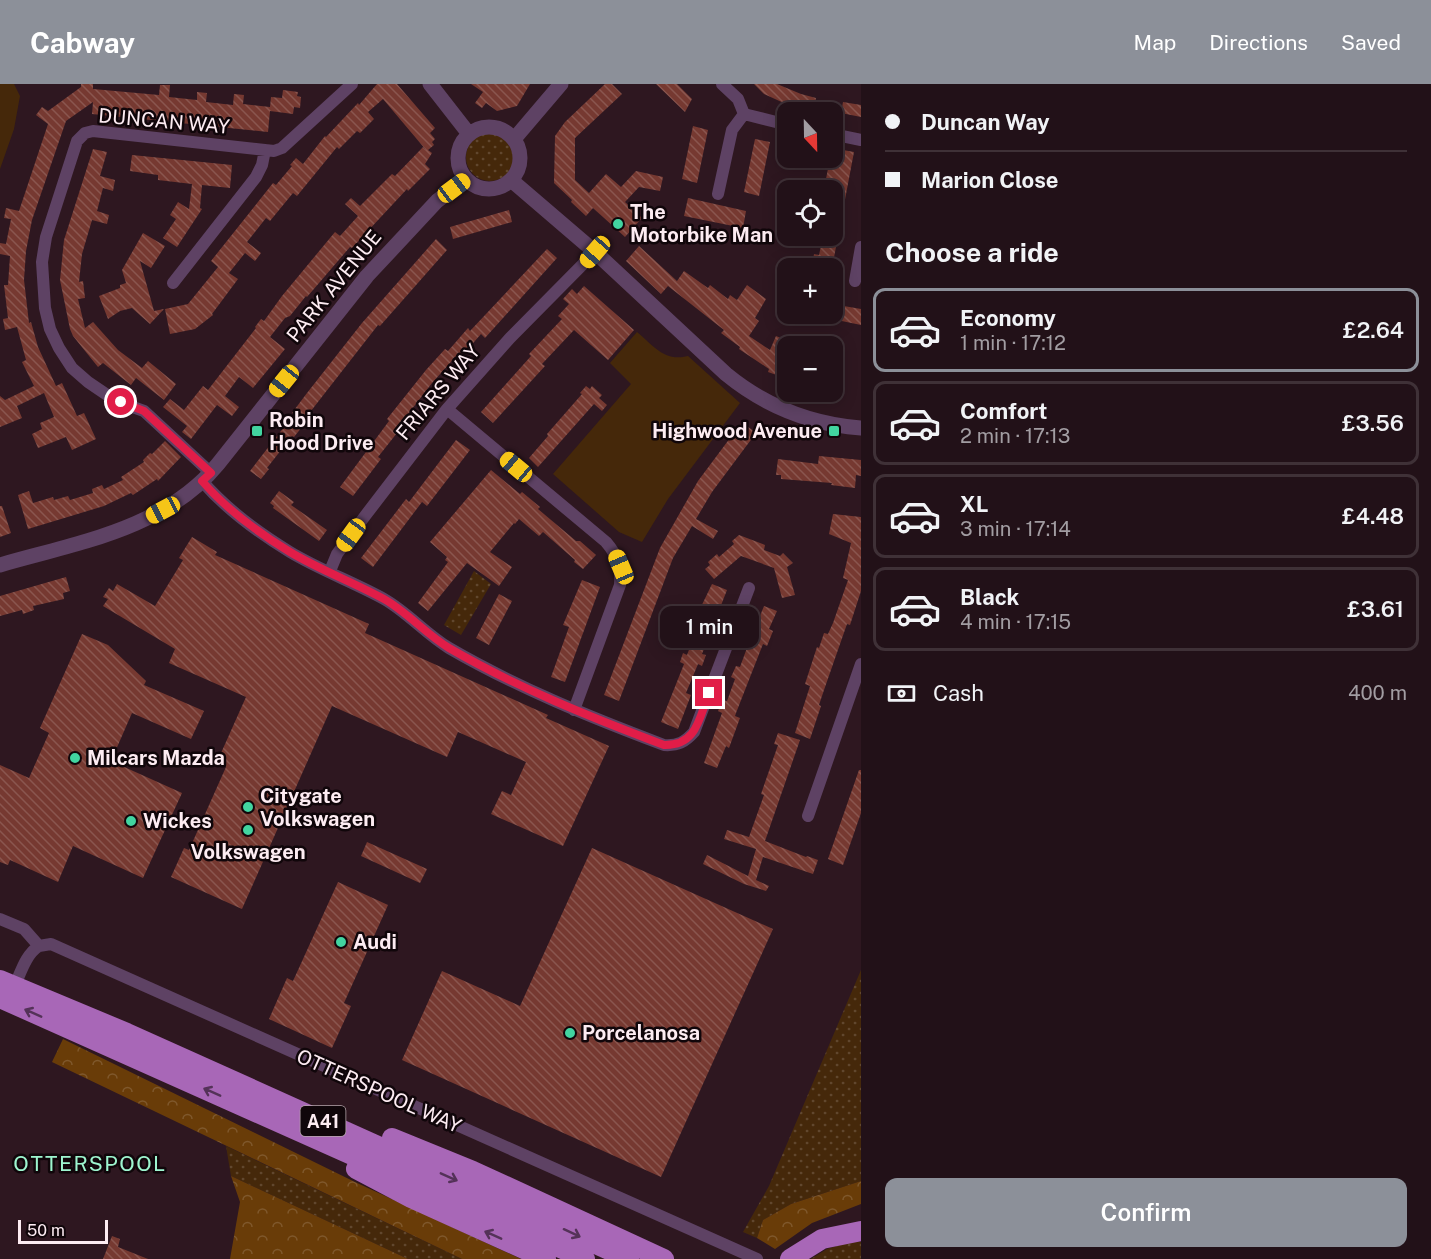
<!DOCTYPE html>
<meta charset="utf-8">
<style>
:root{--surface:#221118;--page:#2e1f25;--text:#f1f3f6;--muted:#a29da2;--line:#3f3137;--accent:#8c9099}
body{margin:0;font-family:"Public Sans",sans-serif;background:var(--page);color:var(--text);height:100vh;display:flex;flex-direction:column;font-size:22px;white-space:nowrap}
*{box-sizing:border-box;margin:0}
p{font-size:20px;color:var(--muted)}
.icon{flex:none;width:33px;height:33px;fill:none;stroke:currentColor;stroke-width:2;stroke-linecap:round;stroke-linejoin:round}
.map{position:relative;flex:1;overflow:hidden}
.sheet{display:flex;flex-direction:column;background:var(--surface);width:570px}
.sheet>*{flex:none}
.hud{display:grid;align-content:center;height:132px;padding:0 24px;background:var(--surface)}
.needle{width:39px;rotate:158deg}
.buttons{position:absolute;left:777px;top:18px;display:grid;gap:12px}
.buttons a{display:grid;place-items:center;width:66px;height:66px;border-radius:12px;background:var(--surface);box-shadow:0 3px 15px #0003,0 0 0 2px var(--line);font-size:30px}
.scale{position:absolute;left:18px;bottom:15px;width:90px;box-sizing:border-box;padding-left:6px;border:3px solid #fdecf2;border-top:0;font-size:16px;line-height:21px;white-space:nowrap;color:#fdecf2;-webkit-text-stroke:4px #10060a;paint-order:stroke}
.end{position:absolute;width:27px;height:27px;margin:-14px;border:8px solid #e11d48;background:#fff;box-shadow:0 0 0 3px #fff}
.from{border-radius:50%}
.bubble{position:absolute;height:42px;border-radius:12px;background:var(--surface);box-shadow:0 3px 15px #0003,0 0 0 2px var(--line);font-size:20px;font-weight:600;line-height:42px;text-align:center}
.car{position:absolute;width:18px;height:36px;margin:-18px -9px;border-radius:8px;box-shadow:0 0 4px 2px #0007;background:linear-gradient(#f5c518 24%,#345 0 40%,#f5c518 0 76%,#345 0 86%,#f5c518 0)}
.hud b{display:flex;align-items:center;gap:21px;height:57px;font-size:22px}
.hud b+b{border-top:2px solid var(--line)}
.hud i{width:15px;height:15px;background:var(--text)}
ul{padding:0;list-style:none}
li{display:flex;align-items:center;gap:18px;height:84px;margin:0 12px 9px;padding:0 12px;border:3px solid var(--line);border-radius:12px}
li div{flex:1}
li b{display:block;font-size:22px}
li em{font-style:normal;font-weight:600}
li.on{border-color:var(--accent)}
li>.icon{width:54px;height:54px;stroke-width:1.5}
h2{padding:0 24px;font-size:27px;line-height:72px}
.pay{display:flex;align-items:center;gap:15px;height:66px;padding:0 24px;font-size:22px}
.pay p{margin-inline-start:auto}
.primary-button{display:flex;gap:12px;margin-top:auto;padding:12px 24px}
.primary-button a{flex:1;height:69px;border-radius:12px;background:var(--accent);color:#fff;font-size:24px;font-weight:600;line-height:69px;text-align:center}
header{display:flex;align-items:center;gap:36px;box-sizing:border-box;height:84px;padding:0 30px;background:var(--accent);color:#fff}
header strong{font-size:28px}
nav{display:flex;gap:33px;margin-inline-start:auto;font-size:21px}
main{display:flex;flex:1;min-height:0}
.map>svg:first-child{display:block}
.grass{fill:url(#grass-dots)}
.forest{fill:url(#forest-crowns)}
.green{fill:#45280a}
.building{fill:url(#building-back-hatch)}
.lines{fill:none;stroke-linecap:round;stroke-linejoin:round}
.minor{stroke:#5e4264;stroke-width:12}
.tertiary{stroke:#5e4264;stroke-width:15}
.trunk{stroke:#a867b7;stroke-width:20}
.oneway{stroke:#543258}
.route{stroke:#e11d48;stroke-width:8}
.poi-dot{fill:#42d4a0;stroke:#10060a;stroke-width:2}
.labels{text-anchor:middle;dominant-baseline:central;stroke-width:5;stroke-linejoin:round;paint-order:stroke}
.shield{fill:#10060a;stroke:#b6a7ac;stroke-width:1.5}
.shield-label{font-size:18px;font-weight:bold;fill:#fdecf2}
.street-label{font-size:20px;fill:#fdecf2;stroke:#10060a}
.poi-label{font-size:20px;font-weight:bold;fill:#fdecf2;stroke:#10060a;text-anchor:start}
.neighbourhood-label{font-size:21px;letter-spacing:1.5px;fill:#9ef5cf;stroke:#10060a}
</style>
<header>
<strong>Cabway</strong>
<nav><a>Map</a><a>Directions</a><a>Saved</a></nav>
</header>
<main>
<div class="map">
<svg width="861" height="1175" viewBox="0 0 861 1175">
<defs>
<pattern id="grass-dots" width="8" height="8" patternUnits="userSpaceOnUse" patternTransform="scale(1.5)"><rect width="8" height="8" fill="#45280a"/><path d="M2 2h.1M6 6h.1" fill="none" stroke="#61472e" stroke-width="1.8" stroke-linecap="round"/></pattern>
<pattern id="forest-crowns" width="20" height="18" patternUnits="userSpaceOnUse" patternTransform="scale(1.5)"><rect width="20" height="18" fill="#693c08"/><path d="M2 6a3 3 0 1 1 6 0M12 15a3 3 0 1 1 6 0" fill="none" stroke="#7f582c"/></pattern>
<pattern id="building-back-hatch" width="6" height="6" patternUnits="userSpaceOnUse" patternTransform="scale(1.5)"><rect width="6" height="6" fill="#763931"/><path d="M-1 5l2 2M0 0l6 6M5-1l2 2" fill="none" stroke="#8a564f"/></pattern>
</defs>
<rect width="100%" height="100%" fill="#2e1720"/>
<path class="grass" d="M466 73a24 24 0 1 1 48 0a24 24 0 1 1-48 0Z
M474,487L491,500L461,551L444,541Z
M861,886V1097L791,1120L763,1136L757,1154L743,1148L769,1102Z
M226,1062L462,1175H408L231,1092Z
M849,1158H861V1175H811L827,1165Z"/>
<path class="forest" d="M63,955L355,1098L521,1175H462L52,978Z
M231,1092L408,1175H230L240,1118Z
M861,1097V1120L812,1139L775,1165L757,1154L763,1136L791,1120Z"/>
<path class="green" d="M0,0H14L20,12L14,45L0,85Z
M637,248C654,262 664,278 688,272L740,319L668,415L642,458L619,448L553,390L631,300L610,279Z"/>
<path class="building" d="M81,0H93V5L159,11L160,1H170L169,13L197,16V8L207,9L206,18L233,21L234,10L244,11L243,20L270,23L271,13L282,14L283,6L298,8L297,12L301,13L300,24L294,23L293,30L270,27L268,48L92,30L93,18L66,37L32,136L26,167L24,196L29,239L31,238L38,263L56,302L62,299L77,332L84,329L96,355L72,366L66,353L38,364L32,350L42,345L40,339L54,333L44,309L17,322L22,334L0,343V312L5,316L34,302L22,278L26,276L17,243L5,246L3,235L8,234L4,201H8L10,172L0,170V159L6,160L11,135L4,134L6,124L19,127L48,40L36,31L42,23L48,27L81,3Z
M377,0H397L435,44L430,49L435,55L432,58L434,61L428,66L432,69L425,80L430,85L408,107L407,105L352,164L350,163L307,213L306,212L290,232L285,234L270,253L285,265L253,304L239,293L225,312L239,323L232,332L217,321L191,355L182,348L187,342L163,323L170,315L184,326L203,302L208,306L256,244L255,243L261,235L264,237L282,212L330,154L335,148L340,152L358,132L345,120L351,114L360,122L392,90L395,92L423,63L426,66L383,15L368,28L374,35L360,49L357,47L339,65L337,63L297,112L293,109L270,137L266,134L247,158L261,169L255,177L245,169L229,189L238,195L212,230L213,231L195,245L170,250L165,225L188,220L218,183L211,177L273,99L276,101L292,82L290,81L296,74L303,80L325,52L326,53L358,19L359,21Z
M471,0H530L517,22L497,27L486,19L482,24L475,19L483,8Z
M605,0H612L622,10L575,54V96L589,109L606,90L621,103L636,87L663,93L660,107L639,103L625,118L642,134L625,153L593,124L586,132L571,118L572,116L554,99L555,52L565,38Z
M656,0H677L692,15L685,28Z
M754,0H777L801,10L816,14L814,24L803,21L801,24L787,17L786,20L764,10Z
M843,18L861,21V33L841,29Z
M693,42L708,46L697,99L682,95Z
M755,55L770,58L759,112L744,108Z
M832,64L854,68L832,184H822L812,181L814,170L819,171L823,152H832V106H831L833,96L826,95L830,74H832Z
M93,65L107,68L100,92L115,96L113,107L103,104L97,127L109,131L107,140L92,136L82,170L79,198L83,197L85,214L78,215L85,244L93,238L118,266L142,284L148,277L176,300L164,316L136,294L131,301L103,279L98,283L73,252L70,245L60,196L64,156Z
M132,71L232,81L230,104L202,101L200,124L202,125L177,163L163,154L176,135L170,131L178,118L189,125L192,100L158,96V91L130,87Z
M688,114L746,127L743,144L684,132Z
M509,126L512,138L453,155L450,143Z
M143,149L165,162L151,184L140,177L154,227L164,225L150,240L132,224L120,227L108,235L99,212L120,204V201L126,199L122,186Z
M436,155L447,166L380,242L378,241L300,341L302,343L294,353L292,352L267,384L269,385L261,395L250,387L294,330L292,329L307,309L362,239Z
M639,162L677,197L684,187L708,204L710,201L728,215L730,211L737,216L747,201L766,215L755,234L759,237L749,252L770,266L776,252L788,257V295L768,288L769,285L739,265L740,263L721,249L724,246L668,202L661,210L626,177Z
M547,165L557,174L485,254L481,250L461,273L458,270L432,299L395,347L397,349L378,373L381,375L353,412L340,403L389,337L387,335L426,286L445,265L448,267L468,244L470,247Z
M584,202L634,246L608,276L574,246L542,280L545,282L493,339L481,328L531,272L529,270L562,235L558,232L569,220L563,215L572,205L577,210Z
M838,221L861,225V241L832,235V226L837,227Z
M586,302L590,305L592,302L602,311L599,314L607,321L602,327L594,320L538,383L529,374L548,352L547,350L582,310L580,309Z
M742,338L756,349L712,408L696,435L718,447L713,455L692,442L673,474L619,617L604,611L660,464L698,397Z
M456,356L470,366L427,422L422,418L373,483L361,474L406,415L409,418Z
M165,357L181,373L158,397L157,395L133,411L131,409L104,422L28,445L18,411L29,407L33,419L53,413L54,416L68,412L70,416L93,409L92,405L102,401L104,405L123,396L121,393L144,378L143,376L150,369L152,370Z
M819,372L861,376V392L856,391L855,404L831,401L832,399L781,395V391H776L778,375L818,380Z
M491,386L520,410L522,408L540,423L538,425L576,457H580L596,471L583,485L574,478L575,476L543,448L539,452L519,435L515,440L514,439L490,468L512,483L499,502L467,479L428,527L418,519L448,478L445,476L447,473L430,458Z
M279,407L294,418L291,421L327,446L319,457L273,424L274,422L270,419Z
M0,422H2L11,449L0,453Z
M833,430L861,433V507L850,541L847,540L824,606L819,621L821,622L810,655L795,649L810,602L805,600L817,563L819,564L824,549L828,550L833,539L848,496L843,494L851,459L829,450Z
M739,451L765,461L764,466L780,472L783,469L793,479L787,483L795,511L782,514L774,484L741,472L714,495L705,485L710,481L708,478L717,470L719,473L734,460L732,457Z
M192,453L217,468L215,471L369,540L365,549L548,631L546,634L609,662L563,762L491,730L502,707L511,711L526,678L458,648L447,673L332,622L242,825L171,793L184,764L189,766L226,683L217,678L246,613L169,579L175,565L103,522L108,515L103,513L109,504L113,507L117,500L155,522L183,476L179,474Z
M66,493L70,507L63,509L64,515L33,522L34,526L23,530L22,526L0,532V512Z
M582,496L600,503L565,598L551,593L569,543L563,541Z
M712,500L727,506L702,570L706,571L702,582L698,580L686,609L691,611L678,645L661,638L684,580L680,578L683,569L687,571L702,531L698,529Z
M499,510L512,517L489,561L476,554Z
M764,522L777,527L769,545L773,547L767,562L763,560L736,629L735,632L740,634L729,664L726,662L717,684L704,679L722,629L718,627L723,616L727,617L735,595L731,593L736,582L740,583L748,561L744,559L746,554L749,548L753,549Z
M82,550L108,561L146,597L144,601L204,627L191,655L132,629L111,677L182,709L143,794L73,762L58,798L10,776L8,781L0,778V681L29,694L49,649L40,644Z
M778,649L800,656L765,757L806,773L807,772L818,776L813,790L763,773L756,796L769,802L766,807L744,800L703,780L707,771L748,792L756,765L724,755L727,746L749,753L764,711L761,710L778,661L774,660Z
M859,686H861V729L843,781L828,775Z
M367,758L427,785L420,799L361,772Z
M592,764L773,845L661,1093L402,976L442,887L520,922Z
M338,798L388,821L344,919L351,922L332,964L269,935L287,894L293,897Z
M112,1152L120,1155L118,1163L148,1175H103Z"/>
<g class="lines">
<path class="minor" d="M722,0L738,15L744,30L788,41
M832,50L861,56
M718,110L732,46L744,30
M855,197L861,163
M173,199L256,93L262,81L265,66
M447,325L606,458C618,472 621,483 620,501L574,626
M211,389L144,327L116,317L88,298L72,284L59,264L50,245L45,224L42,178L46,153L77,57L85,49L93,47L274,67L282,64L352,0
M202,397C226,425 259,449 290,468C320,486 353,498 384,515C407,528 426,550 449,564C518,604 590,633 664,661C678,662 685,658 694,648L749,504
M330,487L337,470L365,432L447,325L510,254L595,168
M808,732L861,580
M0,835L24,845L39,862L51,860L757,1175
M15,901C21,888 26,870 39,862"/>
<path class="tertiary" d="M430,0L469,50
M458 74a31 31 0 1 1 62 0a31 31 0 1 1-62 0Z
M515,54L561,0
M511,96L595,168L726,290C765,322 810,340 861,344
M0,481C76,459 165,445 218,380L367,192L437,117L466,95"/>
<path class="trunk" d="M0,896L127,949L629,1175
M0,914L585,1175
M392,1054L473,1087L664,1175
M356,1085L411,1114L546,1175
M790,1175L822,1155L861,1147"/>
</g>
<defs><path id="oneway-shaft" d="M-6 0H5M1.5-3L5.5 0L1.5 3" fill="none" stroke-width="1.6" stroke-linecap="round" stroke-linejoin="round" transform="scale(1.5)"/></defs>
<g class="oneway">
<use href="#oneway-shaft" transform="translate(33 929) rotate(-156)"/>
<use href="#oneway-shaft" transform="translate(212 1008) rotate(-156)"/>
<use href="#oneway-shaft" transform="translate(449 1093) rotate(24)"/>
<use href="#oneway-shaft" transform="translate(572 1149) rotate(25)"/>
<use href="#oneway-shaft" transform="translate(493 1151) rotate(-156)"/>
</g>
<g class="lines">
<path class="route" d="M121,318L144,327L211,389L202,397C226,425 259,449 290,468C320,486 353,498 384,515C407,528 426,550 449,564C518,604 590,633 664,661C697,662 699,634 709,609"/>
</g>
<g class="poi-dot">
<circle cx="618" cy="140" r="6"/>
<rect x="251" y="341" width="12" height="12" rx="3"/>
<rect x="828" y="341" width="12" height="12" rx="3"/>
<circle cx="75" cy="674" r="6"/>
<circle cx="248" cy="723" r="6"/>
<circle cx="131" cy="737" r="6"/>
<circle cx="248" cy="746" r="6"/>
<circle cx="341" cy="858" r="6"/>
<circle cx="570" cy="949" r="6"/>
</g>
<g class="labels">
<rect class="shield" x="300.5" y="1022" width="45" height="30" rx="4.5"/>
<g class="shield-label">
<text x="323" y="1037">A41</text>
</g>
<g class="street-label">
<text transform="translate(164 37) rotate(5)">DUNCAN WAY</text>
<text transform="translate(334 202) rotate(-51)">PARK AVENUE</text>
<text transform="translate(438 308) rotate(-50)">FRIARS WAY</text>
<text transform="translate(379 1007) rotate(24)">OTTERSPOOL WAY</text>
</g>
<g class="poi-label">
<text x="630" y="128">The<tspan x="630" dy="23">Motorbike Man</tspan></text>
<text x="269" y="336">Robin<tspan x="269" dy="23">Hood Drive</tspan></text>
<text x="822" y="347" text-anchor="end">Highwood Avenue</text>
<text x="87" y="674">Milcars Mazda</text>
<text x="260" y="712">Citygate<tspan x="260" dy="23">Volkswagen</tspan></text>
<text x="143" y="737">Wickes</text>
<text x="248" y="768" text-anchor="middle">Volkswagen</text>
<text x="353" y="858">Audi</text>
<text x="582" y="949">Porcelanosa</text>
</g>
<g class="neighbourhood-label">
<text x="90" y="1079">OTTERSPOOL</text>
</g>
</g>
</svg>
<div class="buttons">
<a><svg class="needle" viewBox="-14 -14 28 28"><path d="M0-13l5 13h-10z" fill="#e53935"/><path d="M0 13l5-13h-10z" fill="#a29da2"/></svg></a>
<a><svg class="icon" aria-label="locate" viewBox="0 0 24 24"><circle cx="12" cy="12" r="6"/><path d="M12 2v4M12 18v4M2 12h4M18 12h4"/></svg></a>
<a>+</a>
<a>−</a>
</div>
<div class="scale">50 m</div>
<i class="end from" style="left:121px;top:318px"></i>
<i class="end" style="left:709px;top:609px"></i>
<div class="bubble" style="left:660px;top:522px;width:99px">1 min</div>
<i class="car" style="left:454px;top:104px;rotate:53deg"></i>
<i class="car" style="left:595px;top:168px;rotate:221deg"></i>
<i class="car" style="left:284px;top:297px;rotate:219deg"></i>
<i class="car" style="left:516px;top:383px;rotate:310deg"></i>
<i class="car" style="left:163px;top:426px;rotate:242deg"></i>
<i class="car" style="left:351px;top:451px;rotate:216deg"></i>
<i class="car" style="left:621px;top:483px;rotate:337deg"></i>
</div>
<section class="sheet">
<div class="hud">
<b><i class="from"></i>Duncan Way</b>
<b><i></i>Marion Close</b>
</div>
<h2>Choose a ride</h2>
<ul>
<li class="on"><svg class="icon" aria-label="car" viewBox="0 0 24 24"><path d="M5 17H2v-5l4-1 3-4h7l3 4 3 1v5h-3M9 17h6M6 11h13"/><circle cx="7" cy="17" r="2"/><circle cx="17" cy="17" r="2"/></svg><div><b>Economy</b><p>1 min · 17:12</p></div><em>£2.64</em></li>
<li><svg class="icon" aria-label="car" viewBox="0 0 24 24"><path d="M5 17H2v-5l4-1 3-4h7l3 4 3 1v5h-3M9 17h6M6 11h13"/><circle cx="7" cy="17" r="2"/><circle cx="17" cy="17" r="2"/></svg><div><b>Comfort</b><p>2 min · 17:13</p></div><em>£3.56</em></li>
<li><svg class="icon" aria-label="car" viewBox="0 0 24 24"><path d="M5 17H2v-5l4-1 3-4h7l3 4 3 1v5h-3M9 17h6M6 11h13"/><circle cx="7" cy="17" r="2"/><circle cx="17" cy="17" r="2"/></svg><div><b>XL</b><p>3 min · 17:14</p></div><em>£4.48</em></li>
<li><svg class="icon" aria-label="car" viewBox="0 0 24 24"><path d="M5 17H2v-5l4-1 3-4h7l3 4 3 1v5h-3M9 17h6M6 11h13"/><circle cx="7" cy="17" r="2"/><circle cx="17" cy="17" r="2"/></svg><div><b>Black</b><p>4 min · 17:15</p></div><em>£3.61</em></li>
</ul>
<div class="pay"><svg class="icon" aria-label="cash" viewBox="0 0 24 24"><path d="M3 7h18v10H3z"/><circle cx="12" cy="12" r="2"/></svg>Cash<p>400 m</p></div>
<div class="primary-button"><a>Confirm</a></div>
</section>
</main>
